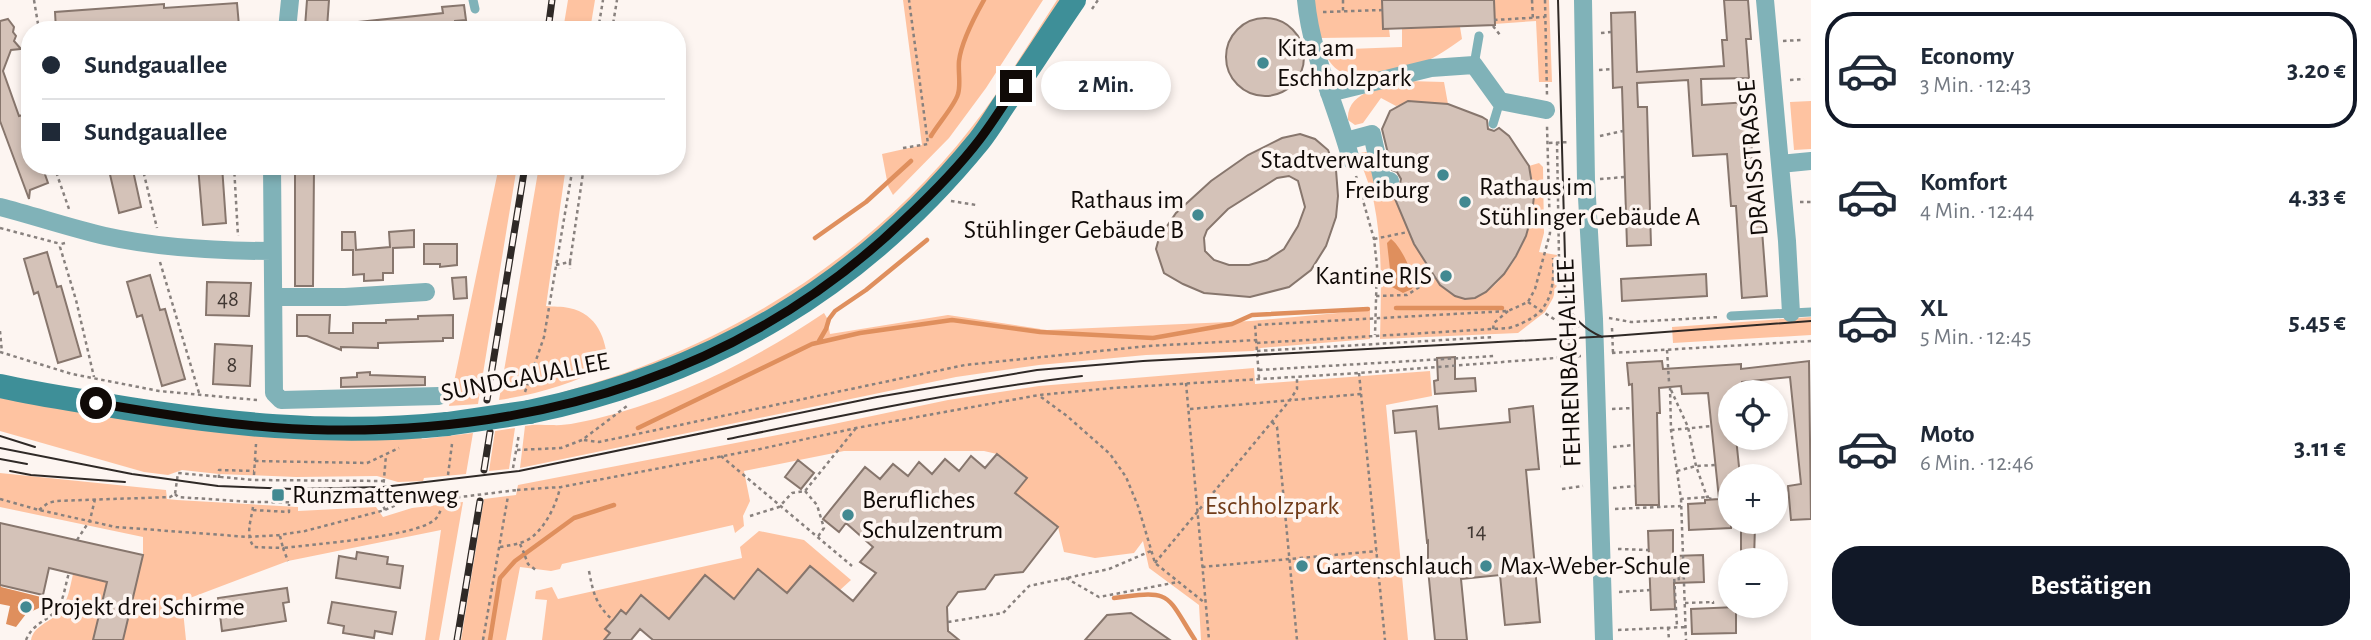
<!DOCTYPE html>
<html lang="de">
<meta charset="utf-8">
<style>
:root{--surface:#fff;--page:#f2f2f3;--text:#1f2937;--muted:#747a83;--line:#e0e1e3;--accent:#111827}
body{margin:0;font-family:"Alegreya Sans",sans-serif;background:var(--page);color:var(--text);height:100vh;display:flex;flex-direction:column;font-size:26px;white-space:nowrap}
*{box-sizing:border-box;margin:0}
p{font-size:23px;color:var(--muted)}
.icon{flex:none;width:38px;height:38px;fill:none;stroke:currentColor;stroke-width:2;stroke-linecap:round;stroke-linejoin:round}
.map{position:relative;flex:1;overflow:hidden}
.drawer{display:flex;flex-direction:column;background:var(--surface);width:560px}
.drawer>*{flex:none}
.banner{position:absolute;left:21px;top:21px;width:665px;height:154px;border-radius:28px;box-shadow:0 4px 10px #0003;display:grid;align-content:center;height:154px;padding:0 21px;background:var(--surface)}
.tools{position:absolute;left:1718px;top:380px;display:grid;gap:14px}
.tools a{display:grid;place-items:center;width:70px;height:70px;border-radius:50%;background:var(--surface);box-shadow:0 4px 10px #0003;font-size:35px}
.end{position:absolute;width:32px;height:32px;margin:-16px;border:9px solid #100a07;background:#fff;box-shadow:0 0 0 4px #fff}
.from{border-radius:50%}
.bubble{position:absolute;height:49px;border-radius:24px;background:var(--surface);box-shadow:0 4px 10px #0003;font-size:23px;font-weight:700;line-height:49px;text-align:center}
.banner b{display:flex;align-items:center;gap:24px;height:66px;font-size:26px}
.banner b+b{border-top:2px solid var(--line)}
.banner i{width:18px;height:18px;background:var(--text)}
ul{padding:12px 0 0;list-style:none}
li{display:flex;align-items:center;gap:21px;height:116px;margin:0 14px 10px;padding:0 7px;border:4px solid transparent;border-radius:28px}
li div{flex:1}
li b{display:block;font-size:26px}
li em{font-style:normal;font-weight:700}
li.on{border-color:var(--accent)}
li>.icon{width:63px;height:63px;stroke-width:1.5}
.button{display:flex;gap:14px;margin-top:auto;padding:14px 21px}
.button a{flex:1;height:80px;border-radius:28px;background:var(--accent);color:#fff;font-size:28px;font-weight:700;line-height:80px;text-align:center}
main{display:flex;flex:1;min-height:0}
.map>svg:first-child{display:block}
.green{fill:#fec3a1}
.water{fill:#df8f5d}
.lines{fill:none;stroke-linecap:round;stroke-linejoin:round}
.stream{stroke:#df8f5d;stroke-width:4.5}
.building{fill:#d4c2b8;stroke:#87766d;stroke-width:2;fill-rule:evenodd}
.path{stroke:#88817e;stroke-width:2.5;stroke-dasharray:3.5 3.5;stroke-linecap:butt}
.lane{stroke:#80b2b8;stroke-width:9}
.street{stroke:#80b2b8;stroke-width:18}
.secondary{stroke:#3e8f98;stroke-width:24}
.tram{stroke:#2f2926;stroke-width:2}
.rail-casing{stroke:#2f2926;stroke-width:7}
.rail{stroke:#fdf5f1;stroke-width:4.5;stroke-dasharray:13;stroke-linecap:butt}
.path-bridge{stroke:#88817e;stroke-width:2.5;stroke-dasharray:3.5 3.5;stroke-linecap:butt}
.secondary-bridge{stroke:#3e8f98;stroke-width:24}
.route{stroke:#100a07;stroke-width:9}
.poi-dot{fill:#428991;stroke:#fdf5f1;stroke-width:2.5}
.labels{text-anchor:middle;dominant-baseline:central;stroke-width:7;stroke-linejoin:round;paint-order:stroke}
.number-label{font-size:23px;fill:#413833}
.poi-label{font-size:26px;fill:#100a07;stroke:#fdf5f1;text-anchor:start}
.street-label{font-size:26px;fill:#100a07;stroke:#fdf5f1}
.park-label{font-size:26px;fill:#713c19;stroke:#fdf5f1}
</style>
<main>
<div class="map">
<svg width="1811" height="640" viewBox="0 0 1811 640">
<rect width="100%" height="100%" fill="#fdf5f1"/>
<path class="green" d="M568,0H595L590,30H563Z
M903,0H1043L986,88L949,138L893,195L888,186L882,154L922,145Z
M1057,0H1066L949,167L835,272L663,368L530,402C572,389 616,378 656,361C780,311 889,233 971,128C1003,87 1029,43 1057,0Z
M1312,0H1382L1383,29H1389L1390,37L1320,38Z
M1494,0H1549L1552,82H1539L1536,21L1494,24Z
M1460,27L1462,39C1433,60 1417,68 1382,75C1354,80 1336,78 1323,50L1402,47V28Z
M1408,81L1444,82L1448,104L1412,101L1396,106L1381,98L1363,123L1355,125L1348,120C1346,90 1387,86 1408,81Z
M1811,101V149L1794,150L1790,102Z
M1362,152H1368C1376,164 1387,176 1392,188C1415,243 1451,360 1515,259C1532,231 1538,197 1529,166L1539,163L1543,167L1544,233L1539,252L1557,255V285L1553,298L1545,312L1518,333L1380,339C1381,294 1383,249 1374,203C1371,188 1364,172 1359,157Z
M499,166H517L478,404L449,406Z
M539,166H566L546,306C553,307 562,306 569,308C598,314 606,339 608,365C573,384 538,394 499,400Z
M1370,310V339L1261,348L1253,351L1146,355L1039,365L956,377L520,468L525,426C535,424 543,425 552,425C565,426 582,422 595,419C677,399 754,360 824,313L827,318L830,334L948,315L1047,330L1251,321Z
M1811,317V335L1673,343L1672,327Z
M1254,368L1255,384L1430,371L1432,396L1386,405L1408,640H1201L1199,605L1149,568L1143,541L1134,553L1095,558L1064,552L1058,527L1028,503L1003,507L1026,478L997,454L984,451H844L744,471L750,501L743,516L744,526L735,533L733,525L562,564L560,569L551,571L520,567L506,640H461L484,499L516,495L518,485L829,425L948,400L1039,386Z
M0,398L419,435L422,439L473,433L466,474L424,478L423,481L398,482L377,476L296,477L219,474L182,470L168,475L144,472L0,431Z
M515,428L509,469L489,471L495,431Z
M0,473L166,490L167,499L177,500L298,507V511L376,507L383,517L412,508L463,502L439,640H425L441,530L288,561L182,601L186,640H123L143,555V537L0,507Z
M759,531L804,540L851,580L840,590L810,566L787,593L758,570L734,599L705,575L683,630L641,596L626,614L621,610L606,629L610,633L604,640H542L547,600L535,599L536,591L552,587L558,599L742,558L740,547Z
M73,574L107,582L93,640H31C34,625 50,623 59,612C68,602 70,587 73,574Z"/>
<path class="water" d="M1391,239C1401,246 1417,278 1412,289L1403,293L1392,287L1387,243Z
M0,578L1,587L41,597L39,608L26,614L16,627L6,624L10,606L0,604Z"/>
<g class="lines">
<path class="stream" d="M931,136C938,124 955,105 958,94C961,84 958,72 959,61C961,44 975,16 984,0
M815,238L866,202L911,161
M1396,308H1502
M819,341L826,329L829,319L835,311L866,290L927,240
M638,428L812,344L860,333L952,320L1040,332L1153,338L1232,324L1252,315L1368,309
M1114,598C1173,590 1165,593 1195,640
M490,640L500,578L515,561L574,518L614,505"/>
</g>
<path class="building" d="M307,0H329L327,28L305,27Z
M1382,0H1494L1495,25L1383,29Z
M1724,0H1748L1751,39H1746L1749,78L1701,79L1702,105L1749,102L1755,205L1760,204L1767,296L1742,298L1736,206H1731L1727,154L1693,156L1688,80L1637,83L1638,107H1647L1651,245L1627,246L1622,87L1613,88L1611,13L1635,12L1637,72L1724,66L1722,40H1727Z
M237,3L239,26L203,30H166V27L132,30H56L55,12L164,4V8Z
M464,5L466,20L455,21V25L421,30H360L359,22L443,13L442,7Z
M1226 57a39 39 0 1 1 78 0a39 39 0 1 1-78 0Z
M8,19L14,27L13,32L16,36L14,41L21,49L11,50L3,71L19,116L23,115L30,134V166H42L48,183L30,190L29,199L0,121V21Z
M1408,101L1448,104L1482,117L1487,120L1488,129L1494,131L1499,128L1509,136L1529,166L1534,196L1532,214L1526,236L1516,256L1504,274L1486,292L1475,298L1465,299L1455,296L1440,285L1414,244L1395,199L1393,192L1399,188L1401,179L1397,172L1392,170L1382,129L1390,111Z
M1300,134L1315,139L1328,150L1336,170L1338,196L1336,217L1326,246L1311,270L1289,287L1250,297L1204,293L1183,284L1164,273L1156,249L1159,238L1176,213L1211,181L1248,155L1282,138ZM1289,176L1298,181L1305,207L1298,226L1284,249L1267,260L1249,265H1229L1214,260L1205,251L1204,238L1207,230L1228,209L1277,178Z
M108,166H132L141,207L119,213Z
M198,166H222L226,223L203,225Z
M295,166L314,167L313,286H295Z
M414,230V247L393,248V273H383V280L364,281V274L353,275V250H342V232H355L356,250L390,247L389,232Z
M424,244H457V265L440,267V264H424Z
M47,252L57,287L61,286L81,356L58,363L38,292L34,294L24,259Z
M1706,274L1707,296L1622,301L1621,279Z
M150,275L160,310L165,309L185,379L162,386L142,315L137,317L127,282Z
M466,277L467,298L454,299L452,278Z
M207,282L251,283L249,316L206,315Z
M297,315H330L329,333H353V323H386V320L418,319V316L453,315V338H443V341L378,343V348L341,347V350L307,336H297Z
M215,344L252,346L250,386L213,384Z
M1455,357V379L1475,378L1476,391L1435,394L1434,381L1438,380L1437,358Z
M1662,361L1663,369L1741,364V369L1809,361L1811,519L1791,520L1788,486L1801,484L1790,377L1742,382V391L1731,392V438H1736L1740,476H1731V528L1689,530L1688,504L1705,503V500L1719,499L1708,393L1682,394L1681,386L1659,388L1660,413H1657L1659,505H1636L1632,384L1629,385L1627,363Z
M370,372V375L425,377V385L341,387V378L357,377V373Z
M1437,406L1439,429L1510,422L1509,409L1533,406L1539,469L1526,470L1540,622L1505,625L1500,575L1461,579L1467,640H1435L1428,569V541L1427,542L1416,431L1395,433L1393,411Z
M997,454L1027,478L1015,493L1058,527L1023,572L995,575L985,589L958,592L947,607L948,631L959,640H653L640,629L631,640H604L610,633L605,629L613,620L621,610L626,614L641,595L669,619L705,575L734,599L758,569L787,593L810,566L853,601L876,573L860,562L873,547L846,523L839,532L823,519L865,467L880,479L893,464L908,476L919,462L932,474L945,459L959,471L971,456L985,468Z
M798,460L814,473L801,489L785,477Z
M0,523L143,555L123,640H93L107,582L49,568L43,595L0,585Z
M1755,526L1754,560H1741V528Z
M1673,530V556L1703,555L1704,582L1674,583L1675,609L1651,610L1648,531Z
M357,552L388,557L387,564L403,566L400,588L336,578L339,556L356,559Z
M287,588L289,602L283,603L286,621L222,631L218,598Z
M332,602L396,612L392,634L375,631L374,638L343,633L344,626L328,623Z
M1736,607V633L1692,634L1691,609Z
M1131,613L1170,640H1085L1107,615Z"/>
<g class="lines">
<path class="path" d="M34,0L39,30
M1343,0V11
M1532,0L1533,21
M1545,0L1547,95
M1092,9L1098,0
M1323,12L1383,10
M1494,20L1545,17
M1493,26L1500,35
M598,30L603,0
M612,30L617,0
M1601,33L1611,32
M1783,41L1801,40
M1599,70L1613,69
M1790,80L1804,79
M30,94V99
M1600,136L1623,131
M1557,142L1559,258
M1549,143L1570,142
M903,148L928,144L909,0
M54,166L69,209
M142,166L157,228
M234,166L238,236
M1356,176L1374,239L1377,266L1375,335
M1600,179L1625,177
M951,201L976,205
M1800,202H1811
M1604,224L1626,223
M0,228L61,244
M1374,239L1408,232
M65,243L61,244L60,247L76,300L94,377
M160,262L199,393
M570,262L584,166
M556,265L570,262V269
M1376,296L1407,295L1435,277
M1528,302L1569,329V357
M1609,318L1631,322L1720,317
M1612,328L1613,353
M1493,329L1494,323L1508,311
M1569,329L1579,326
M0,331L2,353
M1257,343L1509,328C1548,316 1555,296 1553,258
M1667,350L1669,382
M1257,351L1494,337
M0,352L72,374L159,391L257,400
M1612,353L1811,341
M1259,370L1495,356
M1359,373L1385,640
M1259,378L1255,325L1508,311L1528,302L1535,289L1550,233L1547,126
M1186,383L1209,640
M1670,387L1671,430L1681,499L1707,497
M1671,390L1688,427L1696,466L1707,497L1711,496L1710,499
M525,392L544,337L573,166
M1041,397L1067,416L1110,454L1126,477L1138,506L1155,563L1205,603
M1190,409L1361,394
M1612,409L1633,408
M1272,422L1277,427L1297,640
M1671,430L1712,426
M584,440L599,442L965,365L1148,346L1257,340
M1613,447L1634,445
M517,450L561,448L582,440L627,406
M721,456L852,566
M255,461L367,463L399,448
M1560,466L1581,465
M513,468L519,434
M1677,471L1696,466L1716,465
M254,475L256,444
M448,475L452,444
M219,478V470L254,471
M1613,488L1635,486
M1562,489L1583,486
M517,490L561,487L760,449L856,428L1039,395L1113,388L1359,373L1581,356
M805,491L817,505L824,528L817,538
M175,494L178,497L252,502L382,503
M0,499L39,510L116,527L249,537L279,535L305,531L385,510L398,504L436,500
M1681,499L1686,640
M253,507C251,521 245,535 254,547L283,548L288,561
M1615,509L1681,506
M39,510L48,503L56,501L170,497L175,494L178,473L254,480L384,481
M253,510L289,512V504
M385,510L382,503L386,455
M750,516L779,507L792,493L805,491L856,428
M280,536L283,548C315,544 411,537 433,521C438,518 439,513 442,508
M77,540L90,520L95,499
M520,544L524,553
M500,547C511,545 523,544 532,537C546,526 556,505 560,488
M1618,549L1649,550
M525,556L528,564L537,571
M1673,558L1677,626
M1155,563L1290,400L1297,389V377
M1202,567L1377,551
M589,571C593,592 596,606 613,620
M1681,573H1678L1679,581L1681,580
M1066,578L1099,597L1178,582
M1619,592L1650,590
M1685,603L1713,602V604
M948,622L1003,613L1029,586L1109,569L1151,551
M1668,627L1669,640
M1618,630L1685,627
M26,640C32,625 44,622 55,612C64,602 65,585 69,573
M483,640L508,496"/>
<path class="lane" d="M473,0L475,9
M1474,65L1479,36
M1493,124L1500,101
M1731,316L1811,312"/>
<path class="street" d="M1306,0C1311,55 1337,107 1351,160
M1583,0L1586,180L1594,319L1604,640
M1765,0L1787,241L1791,313
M287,30L290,0
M1329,93L1431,68L1474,65L1500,101L1546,110
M1346,141L1372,134L1383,183L1390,181
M1780,164L1811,161
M272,166L274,393L281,400L439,396
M0,207C35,216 70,228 105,236C159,248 216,251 272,251
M274,297H345L426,292"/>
<path class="secondary" d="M0,386C35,394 70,399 106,405C219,424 332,436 447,424
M529,412C713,374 860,287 979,141C990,127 999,111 1009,97C1031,65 1052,32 1074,0"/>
<path class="tram" d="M1558,0L1565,258C1562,294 1564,320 1602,337
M0,436L35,447
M728,439C845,415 963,390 1082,376
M0,448L132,474L218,486L295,489L383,487L519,471L877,397L1037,370L1143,361L1612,336L1811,321
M0,459L27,464
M10,471L31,475L125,482"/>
<defs>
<path id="rail" d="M548,30L552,0
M487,400L525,166
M484,470L490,432
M457,640L480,501"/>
</defs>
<use href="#rail" class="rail-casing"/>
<use href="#rail" class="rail"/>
<path class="path-bridge" d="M436,500L517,490"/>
<path class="secondary-bridge" d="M447,424L529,412"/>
</g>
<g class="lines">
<path class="route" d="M96,403C173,416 250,429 328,430C543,433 747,371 904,220C931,195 958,168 980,139C993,122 1004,104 1016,86"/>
</g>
<g class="poi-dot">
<circle cx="1263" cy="63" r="7"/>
<circle cx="1443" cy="175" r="7"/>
<circle cx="1465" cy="202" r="7"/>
<circle cx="1198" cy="215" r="7"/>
<circle cx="1446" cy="276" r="7"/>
<rect x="271" y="488" width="14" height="14" rx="3.5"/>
<circle cx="848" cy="515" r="7"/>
<circle cx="1302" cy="566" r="7"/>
<circle cx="1486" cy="566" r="7"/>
<circle cx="26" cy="607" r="7"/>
</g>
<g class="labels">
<g class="number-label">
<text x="228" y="299">48</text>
<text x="232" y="365">8</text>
<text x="1477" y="531">14</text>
</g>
<g class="poi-label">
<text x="1277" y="48">Kita am<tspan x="1277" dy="30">Eschholzpark</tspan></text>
<text x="1429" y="160" text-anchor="end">Stadtverwaltung<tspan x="1429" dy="30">Freiburg</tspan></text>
<text x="1479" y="187">Rathaus im<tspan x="1479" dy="30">Stühlinger Gebäude A</tspan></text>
<text x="1184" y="200" text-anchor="end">Rathaus im<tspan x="1184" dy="30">Stühlinger Gebäude B</tspan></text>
<text x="1432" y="276" text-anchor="end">Kantine RIS</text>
<text x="292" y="495">Runzmattenweg</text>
<text x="862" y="500">Berufliches<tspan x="862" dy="30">Schulzentrum</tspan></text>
<text x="1316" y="566">Gartenschlauch</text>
<text x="1500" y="566">Max-Weber-Schule</text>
<text x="40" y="607">Projekt drei Schirme</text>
</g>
<g class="street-label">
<text transform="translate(1753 158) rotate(-95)">DRAISSTRASSE</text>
<text transform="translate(1569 363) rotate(-92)">FEHRENBACHALLEE</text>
<text transform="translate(525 377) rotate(-11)">SUNDGAUALLEE</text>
</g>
<g class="park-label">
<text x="1272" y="506">Eschholzpark</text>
</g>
</g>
</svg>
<div class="tools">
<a><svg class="icon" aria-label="locate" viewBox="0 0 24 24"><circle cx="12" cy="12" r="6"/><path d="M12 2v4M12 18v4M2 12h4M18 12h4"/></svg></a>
<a>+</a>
<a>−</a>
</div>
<i class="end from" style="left:96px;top:403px"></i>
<i class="end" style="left:1016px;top:86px"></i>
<div class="bubble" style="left:1041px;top:61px;width:130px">2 Min.</div>
<div class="banner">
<b><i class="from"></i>Sundgauallee</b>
<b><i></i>Sundgauallee</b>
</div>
</div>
<section class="drawer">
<ul>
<li class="on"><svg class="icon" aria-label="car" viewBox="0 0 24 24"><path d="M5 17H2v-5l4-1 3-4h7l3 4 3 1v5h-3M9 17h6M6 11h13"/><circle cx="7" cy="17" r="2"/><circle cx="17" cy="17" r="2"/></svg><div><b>Economy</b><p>3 Min. · 12:43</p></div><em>3.20 €</em></li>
<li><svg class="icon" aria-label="car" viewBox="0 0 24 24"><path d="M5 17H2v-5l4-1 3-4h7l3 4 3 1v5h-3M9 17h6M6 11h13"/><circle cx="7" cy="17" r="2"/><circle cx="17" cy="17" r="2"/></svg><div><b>Komfort</b><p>4 Min. · 12:44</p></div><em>4.33 €</em></li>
<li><svg class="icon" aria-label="car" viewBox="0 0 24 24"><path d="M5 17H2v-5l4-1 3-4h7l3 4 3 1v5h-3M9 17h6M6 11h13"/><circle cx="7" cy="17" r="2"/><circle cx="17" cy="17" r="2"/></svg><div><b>XL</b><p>5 Min. · 12:45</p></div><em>5.45 €</em></li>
<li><svg class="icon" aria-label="car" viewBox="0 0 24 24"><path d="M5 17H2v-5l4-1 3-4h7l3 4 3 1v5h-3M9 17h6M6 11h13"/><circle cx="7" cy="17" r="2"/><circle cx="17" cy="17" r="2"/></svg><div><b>Moto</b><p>6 Min. · 12:46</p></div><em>3.11 €</em></li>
</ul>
<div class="button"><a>Bestätigen</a></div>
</section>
</main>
